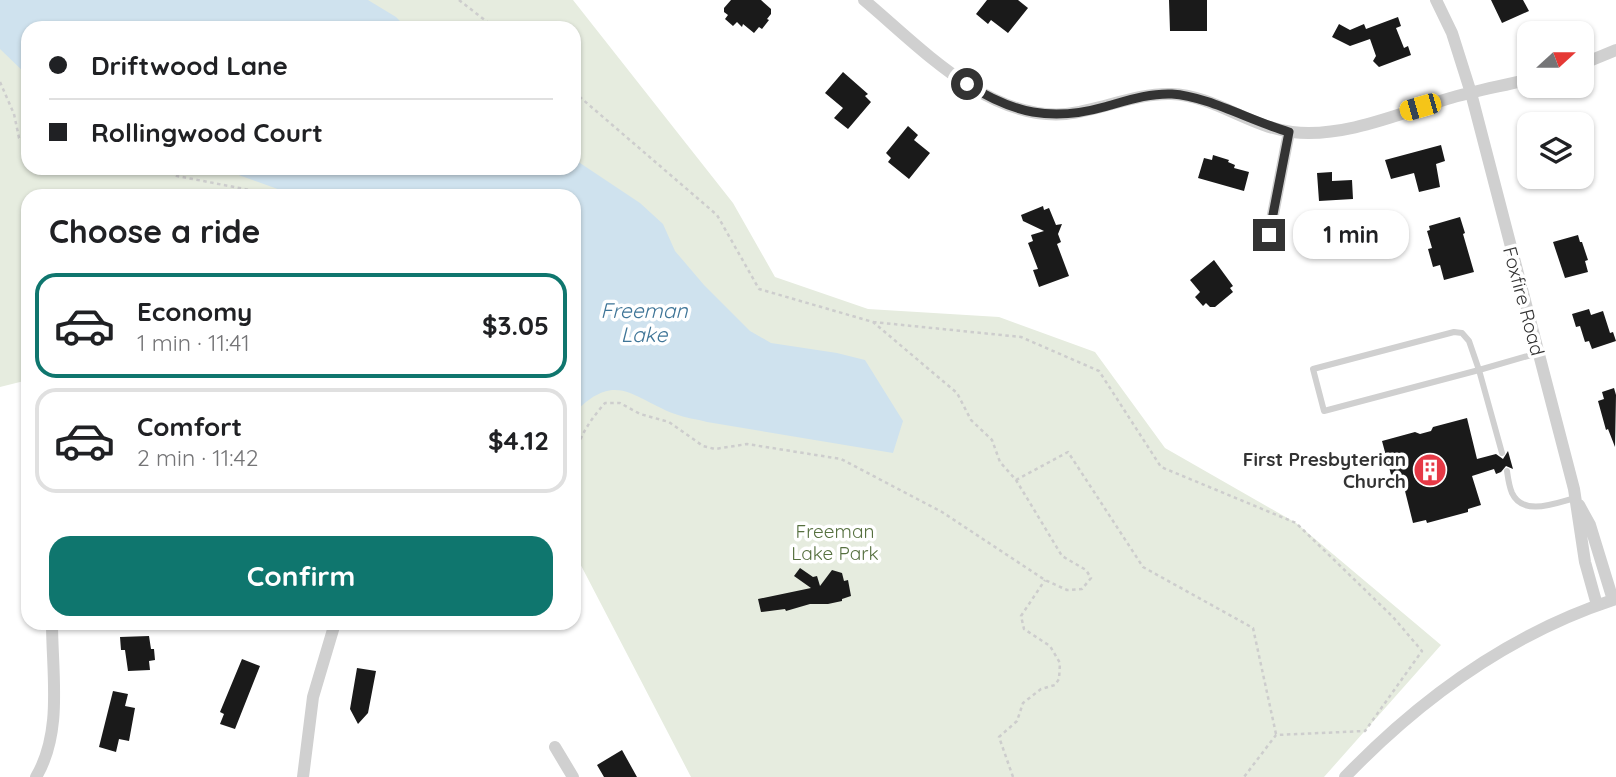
<!DOCTYPE html>
<meta charset="utf-8">
<style>
:root{--surface:#fff;--page:#f6f6f6;--text:#202124;--muted:#757577;--line:#e0e0e0;--accent:#0f766e}
body{margin:0;font-family:Quicksand,sans-serif;background:var(--page);color:var(--text);height:100vh;display:flex;flex-direction:column;font-size:26px;white-space:nowrap}
*{box-sizing:border-box;margin:0}
p{font-size:23px;color:var(--muted)}
.icon{flex:none;width:38px;height:38px;fill:none;stroke:currentColor;stroke-width:2;stroke-linecap:round;stroke-linejoin:round}
.map{position:relative;flex:1;overflow:hidden}
.panel{position:absolute;left:21px;top:189px;width:560px;height:441px;display:flex;flex-direction:column;background:var(--surface);border-radius:21px;box-shadow:0 2px 5px #0004}
.panel>*{flex:none}
.hud{position:absolute;left:21px;top:21px;width:560px;height:154px;border-radius:21px;box-shadow:0 2px 5px #0004;display:grid;align-content:center;height:154px;padding:0 28px;background:var(--surface)}
.needle{width:46px;rotate:69deg}
.buttons{position:absolute;left:1517px;top:21px;display:grid;gap:14px}
.buttons a{display:grid;place-items:center;width:77px;height:77px;border-radius:14px;background:var(--surface);box-shadow:0 2px 5px #0004;font-size:35px}
.end{position:absolute;width:32px;height:32px;margin:-16px;border:9px solid #333;background:#fff;box-shadow:0 0 0 4px #fff}
.from{border-radius:50%}
.bubble{position:absolute;height:49px;border-radius:21px;background:var(--surface);box-shadow:0 2px 5px #0004;font-size:23px;font-weight:800;line-height:49px;text-align:center}
.car{position:absolute;width:21px;height:42px;margin:-21px -10px;border-radius:9px;box-shadow:0 0 5px 2px #0007;background:linear-gradient(#f5c518 24%,#345 0 40%,#f5c518 0 76%,#345 0 86%,#f5c518 0)}
.hud b{display:flex;align-items:center;gap:24px;height:66px;font-size:26px}
.hud b+b{border-top:2px solid var(--line)}
.hud i{width:18px;height:18px;background:var(--text)}
ul{padding:0;list-style:none}
li{display:flex;align-items:center;gap:21px;height:105px;margin:0 14px 10px;padding:0 14px;border:4px solid var(--line);border-radius:21px}
li div{flex:1}
li b{display:block;font-size:26px}
li em{font-style:normal;font-weight:800}
li.current{border-color:var(--accent)}
li>.icon{width:63px;height:63px;stroke-width:1.5}
h2{padding:0 28px;font-size:32px;line-height:84px}
.primary-button{display:flex;gap:14px;margin-top:auto;padding:14px 28px}
.primary-button a{flex:1;height:80px;border-radius:21px;background:var(--accent);color:#fff;font-size:28px;font-weight:800;line-height:80px;text-align:center}
.map>svg:first-child{display:block}
.green{fill:#e6ecdf;fill-rule:evenodd}
.water{fill:#cfe2ee}
.building{fill:#1a1a1a}
.lines{fill:none;stroke-linecap:round;stroke-linejoin:round}
.path{stroke:#cdcdcd;stroke-width:2.5;stroke-dasharray:3.5 3.5;stroke-linecap:butt}
.lane{stroke:#d0d0d0;stroke-width:6}
.street{stroke:#d0d0d0;stroke-width:12}
.route{stroke:#333;stroke-width:9}
.labels{text-anchor:middle;dominant-baseline:central;stroke-width:7;stroke-linejoin:round;paint-order:stroke}
.street-label{font-size:19px;fill:#333;stroke:#fff}
.poi-label{font-size:19px;font-weight:bold;fill:#333;stroke:#fff;text-anchor:end}
.park-label{font-size:19px;fill:#56703f;stroke:#fff}
.water-label{font-size:21px;font-style:italic;fill:#3f7597;stroke:#fff}
</style>
<div class="map">
<svg width="1616" height="777" viewBox="0 0 1616 777">
<rect width="100%" height="100%" fill="#fff"/>
<path class="green" d="M0,0H573L733,203L775,277L868,309L999,317L1095,352L1165,448L1296,523L1441,645L1324,777H691L574,552V196H28V380L0,387ZM28,28H574V168H28Z"/>
<path class="water" d="M0,0H368L396,17L407,28H28V76L0,49Z
M574,159L640,203L663,224L675,251L704,285L750,331L771,343L837,353L865,360L903,421L893,453L707,422C697,419 685,418 675,414C631,397 616,370 574,413V196H297L219,168H574Z"/>
<path class="building" d="M731,0H761L771,9V14L767,19L769,20L762,29L759,27L754,33L743,24L742,27L737,22L733,26L725,19L728,15L724,12V8Z
M987,0H1018L1028,8L1008,33L991,20L988,24L976,14Z
M1169,0H1207V31H1170Z
M1491,0H1523L1529,11L1502,23Z
M1398,17L1401,26L1396,28L1404,48L1408,46L1411,55L1379,67L1373,61L1376,56L1370,39L1350,46L1332,37L1339,24L1350,30L1364,24L1366,29Z
M843,72L868,94L865,96L871,102L848,129L834,118L843,108L825,93Z
M908,126L918,135L914,140L930,153L909,179L888,162L891,158L886,153Z
M1441,145L1445,161L1436,164L1440,187L1419,192L1414,173L1391,179L1385,160Z
M1213,155L1229,160L1228,162L1235,165L1234,168L1249,172L1244,191L1198,178L1204,158L1212,160Z
M1332,172V181L1352,180L1353,199L1319,201L1317,173Z
M1043,206L1044,210L1049,208L1056,225L1062,224L1058,234L1061,242L1057,244L1069,276L1039,287L1033,270L1038,269L1028,243L1033,241L1031,235L1044,231L1023,221L1021,215Z
M1460,217L1465,233L1463,234L1474,272L1444,280L1440,265L1433,267L1428,249L1432,248L1427,231L1430,230L1429,226Z
M1578,235L1580,242H1582L1588,260L1585,261L1588,272L1565,278L1553,242Z
M1214,260L1233,286L1230,288L1233,292L1215,307H1210L1206,303L1203,306L1195,297L1200,292L1190,280Z
M1589,309L1591,315L1603,311L1610,333L1613,332L1616,341L1592,349L1589,341L1585,342L1580,326L1576,327L1572,314Z
M1614,388L1616,395L1615,447L1608,429L1606,430L1598,401L1604,399L1602,392Z
M1467,418L1477,459L1496,454L1503,459L1508,451L1513,469L1506,466L1501,472L1496,474L1494,469L1472,476L1481,505L1468,509V512L1427,523L1426,520L1413,523L1402,479L1393,482L1382,441L1415,432L1420,434L1431,431L1433,427Z
M800,568L813,577L817,576L820,586L832,570L842,573L844,581L848,580L851,596L842,599V601L828,604H810L786,611L785,609L761,612L758,599L811,588L794,576Z
M149,636L151,649H154L155,660L149,661L150,670L128,671L125,650H121L120,637Z
M242,659L260,666L235,729L220,724L224,714L220,712Z
M357,668L376,671L368,713L358,724L350,709Z
M113,691L128,694L125,706L135,708L129,741L119,739L116,752L99,747Z
M622,750L637,777H604L597,765Z"/>
<g class="lines">
<path class="path" d="M459,0L495,28
M0,82L14,114L19,138L28,143
M574,92L717,215L759,289L873,322L957,393L971,420L992,440L1000,462L1016,480L1062,556L1086,570L1091,578L1082,589L1067,590L1045,580L942,512L841,459L747,444L715,449L703,446L669,422L640,414L620,403H605C590,420 577,439 574,462
M164,168L177,176L255,191L266,196
M873,322L1021,337L1099,371L1161,467L1296,523L1393,617L1422,651L1365,731L1276,735L1244,777
M1016,480L1068,452L1143,567L1253,628L1276,734
M1013,777L999,737L1017,721L1023,703L1041,689L1055,685L1059,679L1060,663L1050,646L1024,629L1021,616L1045,580"/>
<path class="lane" d="M1502,453L1479,370L1324,411L1313,369L1454,332L1462,333L1469,341L1479,370L1538,353
M1507,471C1508,478 1509,486 1512,493C1523,517 1556,503 1575,498"/>
<path class="street" d="M864,0C920,47 988,121 1066,114C1102,110 1135,93 1171,94C1213,95 1250,127 1292,132C1344,138 1398,114 1447,99C1474,91 1502,86 1530,79
M1436,0L1452,33L1471,93L1574,489L1585,562L1597,605
M1582,64L1616,50
M1269,235L1289,132
M1579,505L1590,525L1613,600
M555,747L573,777
M36,777C63,732 52,673 52,623
M303,777L313,697L335,623
M1345,777C1421,698 1511,633 1616,599"/>
</g>
<g class="lines">
<path class="route" d="M967,84C1013,113 1051,122 1104,107C1126,101 1149,93 1172,94C1207,96 1253,122 1289,132L1269,235"/>
</g>
<defs>
<symbol id="building-disc" viewBox="-11 -11 22 22"><circle r="9.5" fill="#e63946" stroke="#fff"/><path d="M-4-6H4V6H1V3H-1V6H-4ZM-2.5-4.3h1.7v1.8h-1.7ZM.8-4.3h1.7v1.8H.8ZM-2.5-1h1.7V.8h-1.7ZM.8-1h1.7V.8H.8Z" fill="#fff"/></symbol>
</defs>
<g fill-rule="evenodd">
<use href="#building-disc" x="1411" y="451" width="38" height="38"/>
</g>
<g class="labels">
<g class="street-label">
<text transform="translate(1524 301) rotate(75)">Foxfire Road</text>
</g>
<g class="poi-label">
<text x="1406" y="459">First Presbyterian<tspan x="1406" dy="22">Church</tspan></text>
</g>
<g class="park-label">
<text x="835" y="531">Freeman<tspan x="835" dy="22">Lake Park</tspan></text>
</g>
<g class="water-label">
<text x="644" y="310">Freeman<tspan x="644" dy="24">Lake</tspan></text>
</g>
</g>
</svg>
<div class="buttons">
<a><svg class="needle" viewBox="-14 -14 28 28"><path d="M0-13l5 13h-10z" fill="#e53935"/><path d="M0 13l5-13h-10z" fill="#757577"/></svg></a>
<a><svg class="icon" aria-label="layers" viewBox="0 0 24 24"><path d="M12 4l9 5-9 5-9-5zM3 14l9 5 9-5"/></svg></a>
</div>
<i class="end from" style="left:967px;top:84px"></i>
<i class="end" style="left:1269px;top:235px"></i>
<div class="bubble" style="left:1293px;top:210px;width:116px">1 min</div>
<i class="car" style="left:1420px;top:107px;rotate:254deg"></i>
<div class="hud">
<b><i class="from"></i>Driftwood Lane</b>
<b><i></i>Rollingwood Court</b>
</div>
<section class="panel">
<h2>Choose a ride</h2>
<ul>
<li class="current"><svg class="icon" aria-label="car" viewBox="0 0 24 24"><path d="M5 17H2v-5l4-1 3-4h7l3 4 3 1v5h-3M9 17h6M6 11h13"/><circle cx="7" cy="17" r="2"/><circle cx="17" cy="17" r="2"/></svg><div><b>Economy</b><p>1 min · 11:41</p></div><em>$3.05</em></li>
<li><svg class="icon" aria-label="car" viewBox="0 0 24 24"><path d="M5 17H2v-5l4-1 3-4h7l3 4 3 1v5h-3M9 17h6M6 11h13"/><circle cx="7" cy="17" r="2"/><circle cx="17" cy="17" r="2"/></svg><div><b>Comfort</b><p>2 min · 11:42</p></div><em>$4.12</em></li>
</ul>
<div class="primary-button"><a>Confirm</a></div>
</section>
</div>
